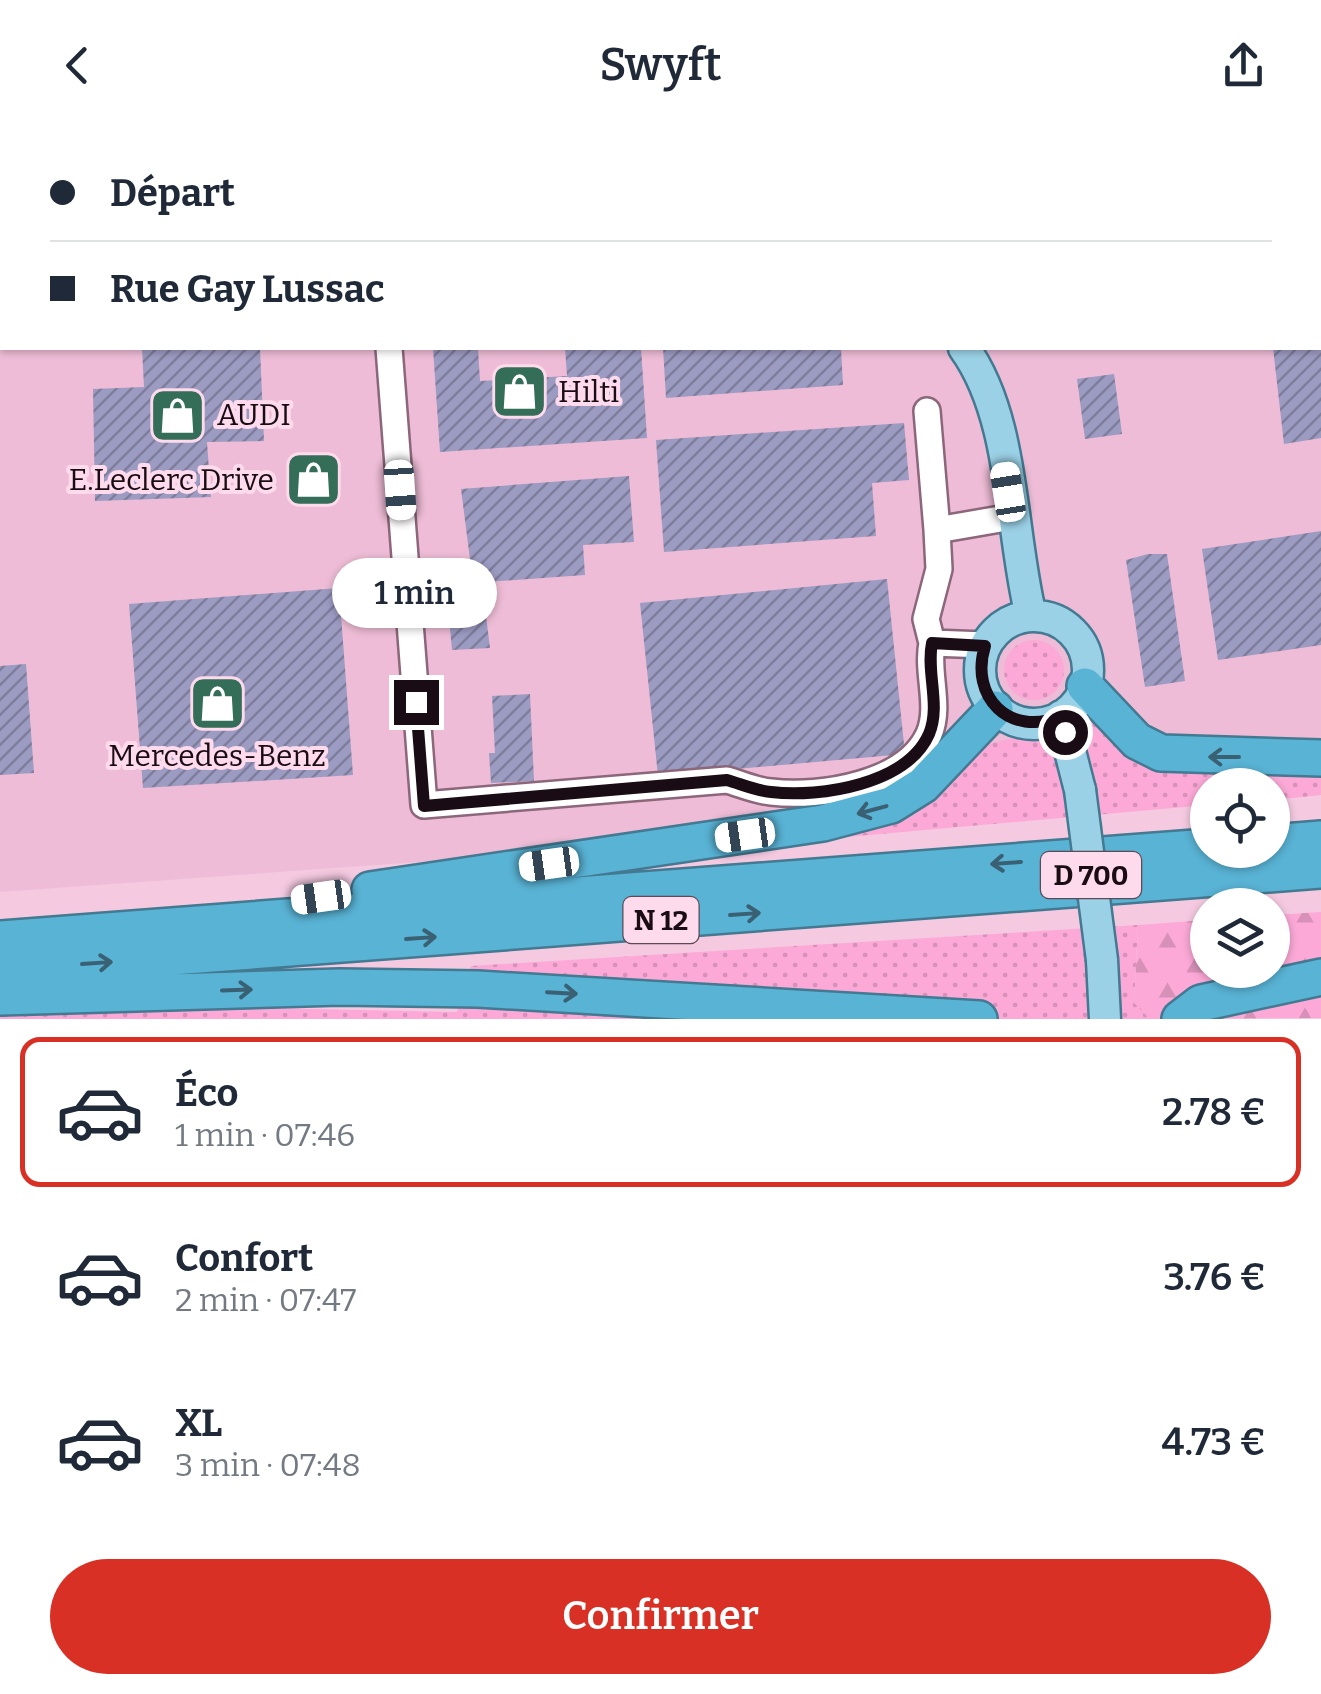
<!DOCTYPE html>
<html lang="fr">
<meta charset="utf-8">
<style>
:root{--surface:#fff;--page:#f6f6f7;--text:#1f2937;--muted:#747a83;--line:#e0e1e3;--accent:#d93025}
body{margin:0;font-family:Bitter,serif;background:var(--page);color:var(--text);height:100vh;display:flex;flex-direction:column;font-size:38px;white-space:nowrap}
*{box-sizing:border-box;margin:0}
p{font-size:32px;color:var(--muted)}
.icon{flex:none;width:55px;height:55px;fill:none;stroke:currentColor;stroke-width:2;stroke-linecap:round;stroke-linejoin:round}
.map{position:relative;height:889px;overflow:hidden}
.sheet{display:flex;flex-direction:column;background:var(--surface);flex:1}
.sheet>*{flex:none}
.guide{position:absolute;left:0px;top:0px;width:1322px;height:220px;box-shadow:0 2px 8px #0004;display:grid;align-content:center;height:220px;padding:0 50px;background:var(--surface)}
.buttons{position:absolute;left:1190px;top:638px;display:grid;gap:20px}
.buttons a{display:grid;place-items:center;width:100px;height:100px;border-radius:50%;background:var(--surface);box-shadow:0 2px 8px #0004;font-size:50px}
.end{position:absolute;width:45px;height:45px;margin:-22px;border:12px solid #1a0c14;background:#fff;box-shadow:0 0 0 5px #fff}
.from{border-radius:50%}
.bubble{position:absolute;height:70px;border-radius:35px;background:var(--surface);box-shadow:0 2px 8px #0004;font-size:32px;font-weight:600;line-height:70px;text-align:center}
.car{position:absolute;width:30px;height:60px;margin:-30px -15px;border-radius:12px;box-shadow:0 0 8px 2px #0007;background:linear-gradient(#fff 24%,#345 0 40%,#fff 0 76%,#345 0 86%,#fff 0)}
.guide b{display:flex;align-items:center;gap:35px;height:95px;font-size:38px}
.guide b+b{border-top:2px solid var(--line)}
.guide i{width:25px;height:25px;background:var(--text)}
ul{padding:18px 0 0;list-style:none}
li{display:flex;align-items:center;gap:30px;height:150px;margin:0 20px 15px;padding:0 30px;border:5px solid transparent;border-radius:20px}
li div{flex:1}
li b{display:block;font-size:38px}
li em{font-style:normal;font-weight:600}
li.active{border-color:var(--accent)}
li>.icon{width:90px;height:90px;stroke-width:1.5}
.button{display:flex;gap:20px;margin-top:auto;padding:20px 50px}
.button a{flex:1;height:115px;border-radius:60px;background:var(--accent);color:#fff;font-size:40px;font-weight:600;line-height:115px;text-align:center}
header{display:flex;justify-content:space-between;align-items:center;height:130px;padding:0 50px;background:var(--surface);font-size:45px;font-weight:600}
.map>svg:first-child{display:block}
.built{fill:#eebcd6}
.green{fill:url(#green-dots)}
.forest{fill:url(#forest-firs)}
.building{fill:url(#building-hatch)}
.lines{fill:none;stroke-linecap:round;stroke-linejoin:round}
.minor-casing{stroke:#8c667a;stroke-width:30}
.major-casing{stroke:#437991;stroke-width:35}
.highway-casing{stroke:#437991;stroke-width:40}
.minor{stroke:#fff;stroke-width:25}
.major{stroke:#9bd1e6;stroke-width:30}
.highway{stroke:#59b3d5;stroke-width:35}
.major-bridge-casing{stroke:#437991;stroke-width:35;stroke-linecap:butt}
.major-bridge{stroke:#9bd1e6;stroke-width:30}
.oneway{stroke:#3a6074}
.route{stroke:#1a0c14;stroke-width:12}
.labels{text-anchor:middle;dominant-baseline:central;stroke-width:8;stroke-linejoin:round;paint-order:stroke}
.shield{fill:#fddaec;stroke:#5e4a55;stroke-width:2.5}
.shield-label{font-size:28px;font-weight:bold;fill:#1a0c14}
.poi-label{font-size:30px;fill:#1a0c14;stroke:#fddaec;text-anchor:start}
</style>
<header><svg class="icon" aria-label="back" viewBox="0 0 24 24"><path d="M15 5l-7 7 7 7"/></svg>Swyft<svg class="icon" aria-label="share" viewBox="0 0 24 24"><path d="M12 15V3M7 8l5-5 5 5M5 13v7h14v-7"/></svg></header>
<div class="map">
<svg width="1321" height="889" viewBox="0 0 1321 889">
<defs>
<pattern id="green-dots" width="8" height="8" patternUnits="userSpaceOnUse" patternTransform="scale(2.5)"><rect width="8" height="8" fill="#fca9d7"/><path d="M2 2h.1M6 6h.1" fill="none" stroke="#d790b8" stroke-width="1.8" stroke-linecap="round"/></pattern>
<pattern id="forest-firs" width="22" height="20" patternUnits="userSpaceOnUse" patternTransform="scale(2.5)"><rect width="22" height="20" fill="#fca9d7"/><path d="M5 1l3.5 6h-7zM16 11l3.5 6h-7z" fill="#d790b8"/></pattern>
<pattern id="building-hatch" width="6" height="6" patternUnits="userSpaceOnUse" patternTransform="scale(2.5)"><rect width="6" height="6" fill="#9c9bc2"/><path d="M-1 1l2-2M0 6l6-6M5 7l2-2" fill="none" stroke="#7e7d9c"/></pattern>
</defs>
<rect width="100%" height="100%" fill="#f5cae1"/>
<path class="built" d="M0,0H1123L1127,2H2V218H1320L1321,105V610L900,659L848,672L488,727L0,762Z"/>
<path class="green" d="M1004 540a30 30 0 1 1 60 0a30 30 0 1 1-60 0Z
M1091,590L1147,632L1251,615L1321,610V665L1273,670L1272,655H1208L1207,675L746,716L900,659L975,617Z
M1138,795L1134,872L1150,889H0V883L166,876L457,882L471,836Z"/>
<path class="forest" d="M1321,782V888L1150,889L1134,873L1138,795L1207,790L1208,840H1272L1273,785Z"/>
<path class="building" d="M142,218H260L264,311L207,312L211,367L95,371L93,259L144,257Z
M433,218H478L480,251L567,246L565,218H641L647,308L440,322Z
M663,218H841L843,255L666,268Z
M1273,218H1321V308L1284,314Z
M1114,244L1122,304L1085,309L1077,249Z
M904,293L909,350L872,353L876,406L664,422L656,310Z
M629,346L634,412L583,415L585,445L473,453L461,359Z
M1321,401V515L1218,530L1202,419Z
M1148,424H1167L1185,551L1145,557L1126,430Z
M887,449L905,624L658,646L640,473Z
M339,458L353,645L143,658L129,474Z
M486,486L490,518L452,520L449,488Z
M26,534L34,643L0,645V536Z
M530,564L534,651L491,653L489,623H495L492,566Z"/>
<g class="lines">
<defs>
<path id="minor" d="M70,2V0
M381,2V0
M389,218L424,675L727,650C741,654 757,661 771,662C821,668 907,654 929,604C941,576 926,542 932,513L985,515
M927,281L937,400L1012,387
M932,513L926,489L939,439L937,400"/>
<path id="major" d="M0,49H2
M964,218C1015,288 1010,402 1031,486
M980 540a54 54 0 1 1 108 0a54 54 0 1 1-108 0Z
M1061,586L1080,660
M1102,830L1105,889"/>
<path id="highway" d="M1085,556L1137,611L1161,623L1321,628
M1272,713L1321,709
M370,760L823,693L891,675L923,655L995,579
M0,809L1208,717
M0,840L1321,740
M0,867L340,857L478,859L979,889
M1180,889L1201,873L1321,847"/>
</defs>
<use href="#minor" class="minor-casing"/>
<use href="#major" class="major-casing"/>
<use href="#highway" class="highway-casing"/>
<use href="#minor" class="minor"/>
<use href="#major" class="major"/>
<use href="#highway" class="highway"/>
<defs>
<path id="major-bridge" d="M1080,660L1102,830"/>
</defs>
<use href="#major-bridge" class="major-bridge-casing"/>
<use href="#major-bridge" class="major-bridge"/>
</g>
<defs><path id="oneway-shaft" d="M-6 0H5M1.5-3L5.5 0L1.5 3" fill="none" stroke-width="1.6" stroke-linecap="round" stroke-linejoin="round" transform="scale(2.5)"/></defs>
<g class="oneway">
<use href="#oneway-shaft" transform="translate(1224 627) rotate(-180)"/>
<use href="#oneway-shaft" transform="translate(872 680) rotate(165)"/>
<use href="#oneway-shaft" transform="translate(1006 733) rotate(176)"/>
<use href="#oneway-shaft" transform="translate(745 784) rotate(-4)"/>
<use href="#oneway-shaft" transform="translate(421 808) rotate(-4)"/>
<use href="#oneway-shaft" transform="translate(97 833) rotate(-4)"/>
<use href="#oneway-shaft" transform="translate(237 860) rotate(-2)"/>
<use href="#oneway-shaft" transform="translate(562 863) rotate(3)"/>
</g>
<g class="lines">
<path class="route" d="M416,572L424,676L727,650C741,654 757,661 771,662C821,668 907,654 929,604C941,576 926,542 932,513L985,516C969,567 1010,608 1061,586L1065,602"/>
</g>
<defs>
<symbol id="shop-square" viewBox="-11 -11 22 22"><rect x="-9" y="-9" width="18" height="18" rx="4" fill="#346e58" stroke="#fddaec"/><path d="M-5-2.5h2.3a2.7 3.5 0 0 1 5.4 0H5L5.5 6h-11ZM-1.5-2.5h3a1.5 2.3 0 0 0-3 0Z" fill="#fff"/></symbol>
</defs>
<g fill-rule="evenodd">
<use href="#shop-square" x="488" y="230" width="63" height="63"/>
<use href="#shop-square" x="146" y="254" width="63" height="63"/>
<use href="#shop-square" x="282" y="318" width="63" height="63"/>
<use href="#shop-square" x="186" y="542" width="63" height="63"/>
</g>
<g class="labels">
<g class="shield">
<rect x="1041" y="722" width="100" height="46" rx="8"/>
<rect x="623.5" y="767" width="75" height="46" rx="8"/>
</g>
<g class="shield-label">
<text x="1091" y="745">D 700</text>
<text x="661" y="790">N 12</text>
</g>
<g class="poi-label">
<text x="558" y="262">Hilti</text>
<text x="217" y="285">AUDI</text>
<text x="274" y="350" text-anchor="end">E.Leclerc Drive</text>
<text x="217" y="626" text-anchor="middle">Mercedes-Benz</text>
</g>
</g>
</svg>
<div class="buttons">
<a><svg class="icon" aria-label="locate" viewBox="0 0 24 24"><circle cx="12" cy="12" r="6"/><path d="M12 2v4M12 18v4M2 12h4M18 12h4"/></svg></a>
<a><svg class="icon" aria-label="layers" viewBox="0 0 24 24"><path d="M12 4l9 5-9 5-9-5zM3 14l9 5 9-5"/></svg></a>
</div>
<i class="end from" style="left:1065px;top:602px"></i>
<i class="end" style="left:416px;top:572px"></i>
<div class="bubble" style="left:332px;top:428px;width:165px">1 min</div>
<i class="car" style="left:400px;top:360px;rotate:176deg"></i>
<i class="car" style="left:1008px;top:362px;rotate:351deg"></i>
<i class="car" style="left:745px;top:705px;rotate:262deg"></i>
<i class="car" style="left:549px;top:734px;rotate:262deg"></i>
<i class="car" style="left:321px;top:767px;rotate:262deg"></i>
<div class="guide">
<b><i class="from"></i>Départ</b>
<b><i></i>Rue Gay Lussac</b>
</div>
</div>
<section class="sheet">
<ul>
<li class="active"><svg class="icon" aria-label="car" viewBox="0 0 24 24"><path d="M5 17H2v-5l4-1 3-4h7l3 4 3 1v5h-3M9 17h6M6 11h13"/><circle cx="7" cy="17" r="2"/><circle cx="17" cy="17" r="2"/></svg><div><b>Éco</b><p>1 min · 07:46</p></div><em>2.78 €</em></li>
<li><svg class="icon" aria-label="car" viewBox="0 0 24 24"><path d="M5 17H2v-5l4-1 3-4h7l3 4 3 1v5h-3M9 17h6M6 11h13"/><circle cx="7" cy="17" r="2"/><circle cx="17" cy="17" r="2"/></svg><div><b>Confort</b><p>2 min · 07:47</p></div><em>3.76 €</em></li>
<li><svg class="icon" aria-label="car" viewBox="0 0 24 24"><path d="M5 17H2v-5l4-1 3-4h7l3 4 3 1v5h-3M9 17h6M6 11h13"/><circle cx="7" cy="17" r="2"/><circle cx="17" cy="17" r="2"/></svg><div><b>XL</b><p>3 min · 07:48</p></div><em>4.73 €</em></li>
</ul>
<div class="button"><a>Confirmer</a></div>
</section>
